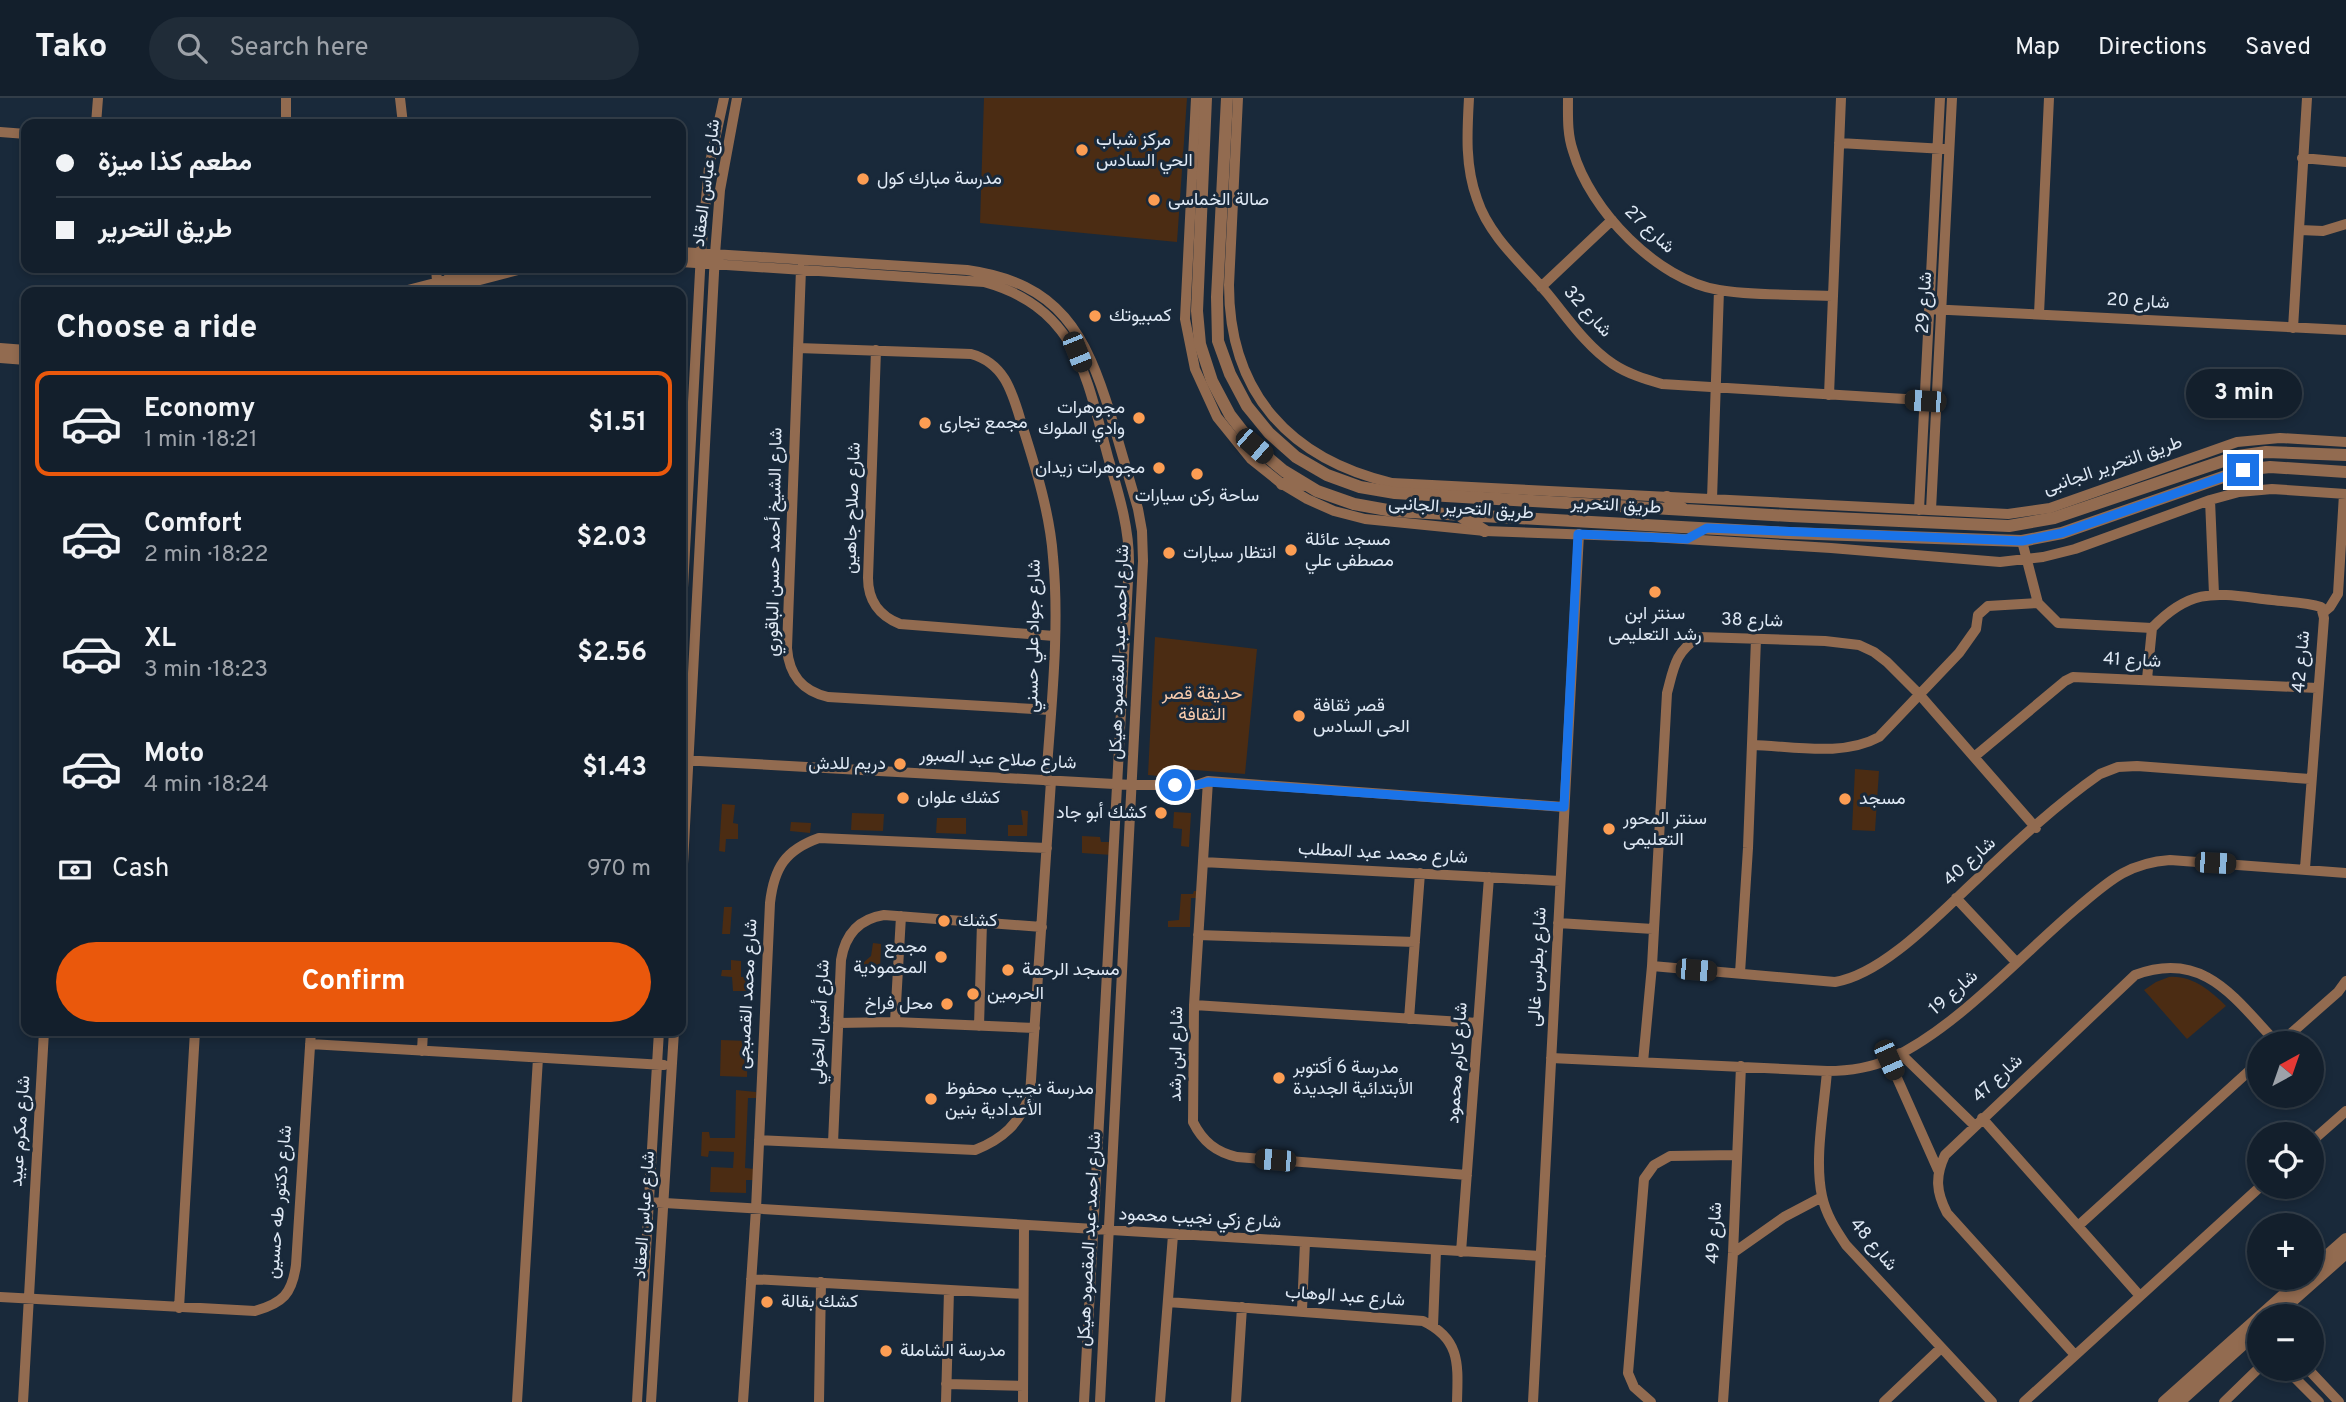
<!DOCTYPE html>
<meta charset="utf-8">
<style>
:root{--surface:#131f2c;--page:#202c38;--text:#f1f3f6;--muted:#9da2a9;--line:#323d48;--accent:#ea580c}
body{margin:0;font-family:Overpass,Vazirmatn,sans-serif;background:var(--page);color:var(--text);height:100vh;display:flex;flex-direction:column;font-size:26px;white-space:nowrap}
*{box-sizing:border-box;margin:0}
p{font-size:23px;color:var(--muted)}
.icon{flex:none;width:38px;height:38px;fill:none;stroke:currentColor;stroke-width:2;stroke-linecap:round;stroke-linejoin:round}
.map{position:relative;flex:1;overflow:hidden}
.drawer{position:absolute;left:21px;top:189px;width:665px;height:749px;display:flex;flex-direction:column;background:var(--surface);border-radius:14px;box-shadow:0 4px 10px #0003,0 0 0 2px var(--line)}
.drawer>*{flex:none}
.top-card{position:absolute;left:21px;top:21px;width:665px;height:154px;border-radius:14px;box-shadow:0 4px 10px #0003,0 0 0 2px var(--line);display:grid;align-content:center;height:154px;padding:0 35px;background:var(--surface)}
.needle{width:46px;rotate:40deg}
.tools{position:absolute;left:2247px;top:933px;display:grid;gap:14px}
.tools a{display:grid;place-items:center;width:77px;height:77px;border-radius:50%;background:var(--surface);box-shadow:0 4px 10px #0003,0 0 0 2px var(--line);font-size:35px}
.end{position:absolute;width:32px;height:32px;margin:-16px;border:9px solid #1a73e8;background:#fff;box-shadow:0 0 0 4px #fff}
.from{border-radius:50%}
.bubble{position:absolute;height:49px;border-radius:24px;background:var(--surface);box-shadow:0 4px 10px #0003,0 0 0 2px var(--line);font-size:23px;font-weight:700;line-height:49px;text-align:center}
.car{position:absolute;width:21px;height:42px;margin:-21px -10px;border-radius:9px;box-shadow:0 0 5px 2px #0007;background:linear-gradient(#222 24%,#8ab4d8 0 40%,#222 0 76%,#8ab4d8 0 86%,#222 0)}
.top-card b{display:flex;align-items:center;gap:24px;height:66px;font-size:26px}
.top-card b+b{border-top:2px solid var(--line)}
.top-card i{width:18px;height:18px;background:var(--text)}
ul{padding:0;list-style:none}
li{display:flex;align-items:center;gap:21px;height:105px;margin:0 14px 10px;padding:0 21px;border:4px solid transparent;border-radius:14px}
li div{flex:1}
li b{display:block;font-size:26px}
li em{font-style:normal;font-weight:700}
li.selected{border-color:var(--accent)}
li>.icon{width:63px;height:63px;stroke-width:1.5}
h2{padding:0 35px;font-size:32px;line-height:84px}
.pay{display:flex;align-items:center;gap:18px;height:77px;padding:0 35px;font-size:26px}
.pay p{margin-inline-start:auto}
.button{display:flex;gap:14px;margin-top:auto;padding:14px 35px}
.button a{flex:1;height:80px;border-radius:42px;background:var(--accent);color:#fff;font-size:28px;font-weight:700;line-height:80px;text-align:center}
header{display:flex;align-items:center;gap:42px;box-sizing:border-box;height:98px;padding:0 35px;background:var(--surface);border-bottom:2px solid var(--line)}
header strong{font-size:33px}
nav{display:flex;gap:38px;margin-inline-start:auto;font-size:24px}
.search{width:490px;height:63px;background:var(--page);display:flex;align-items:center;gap:18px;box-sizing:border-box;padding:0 24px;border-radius:38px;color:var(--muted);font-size:26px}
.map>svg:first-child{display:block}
.green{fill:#4b2c13}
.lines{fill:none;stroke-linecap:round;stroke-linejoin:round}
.minor{stroke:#926b50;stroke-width:10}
.tertiary{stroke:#926b50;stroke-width:12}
.route{stroke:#1a73e8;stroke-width:9}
.poi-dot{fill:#fc9d53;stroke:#19293a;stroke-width:2.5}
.labels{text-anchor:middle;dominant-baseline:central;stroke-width:6;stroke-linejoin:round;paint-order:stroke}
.poi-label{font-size:18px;fill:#dfe9f5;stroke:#19293a;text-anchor:start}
.street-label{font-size:18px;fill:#dfe9f5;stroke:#19293a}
.park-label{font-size:18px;fill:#f9ccad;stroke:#19293a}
</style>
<header>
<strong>Tako</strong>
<div class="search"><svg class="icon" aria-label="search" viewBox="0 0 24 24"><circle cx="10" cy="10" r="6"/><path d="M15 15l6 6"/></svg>Search here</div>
<nav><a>Map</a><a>Directions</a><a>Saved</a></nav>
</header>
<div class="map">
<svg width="2346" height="1304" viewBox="0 0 2346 1304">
<rect width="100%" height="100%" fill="#19293a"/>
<path class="green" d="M984,0H1187L1177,144L980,125Z
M1155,539L1257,551L1245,676L1182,671L1170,679L1148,677Z
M1855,671L1879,673L1875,733L1852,732Z
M722,706L735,707L733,725L738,726V741H726L725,754L719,753Z
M1021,712L1028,713L1027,738H1008V727H1023Z
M1174,714L1191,715L1189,749L1181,748L1182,731L1173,730Z
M852,715L884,716L883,733L851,732Z
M937,720H966V736L936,735Z
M791,724L811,725L810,735L790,733Z
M1082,738L1100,739L1101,744H1112V757L1082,755Z
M1194,793H1200V800H1191L1190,829H1168V823L1179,822L1181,796H1193Z
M724,809H732L730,836H722Z
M873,845L881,846L880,875H864V864L871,858Z
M731,862L741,863V879H753V893H733L732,879L721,878L722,872H731Z
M2169,879C2192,877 2211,893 2226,908L2187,941L2144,892L2156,884Z
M721,942L748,943L747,979L720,978Z
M736,992L756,994V1000H748L745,1070L755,1071L754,1082H746V1095L710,1094L711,1069L733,1070L734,1054L709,1053L708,1059L701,1058L702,1034H709L710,1040H735Z"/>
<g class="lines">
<path class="minor" d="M286,0V26
M400,0L403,26
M1196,0L1185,221L1195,271L1217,319L1251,361L1282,386L1307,401L1334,413L1365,421L1485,433L1651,439L1831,450L2000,464L2043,459L2075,451L2210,402L2239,394L2272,391L2346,396
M1238,0L1229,187C1229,295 1290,361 1392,385L2008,416L2050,410L2237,344L2280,340L2346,344
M1469,0C1467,35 1465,68 1477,101C1489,138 1522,166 1547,195C1567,219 1586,248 1613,266C1628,276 1645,281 1662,286L1938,303
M1568,0C1568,18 1567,36 1573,53C1590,112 1657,182 1719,192C1752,198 1797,196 1832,198
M96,26L98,0
M0,34L26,36
M1839,45L1945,51
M2302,60L2346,64
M2300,132L2323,133L2346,126
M681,154L967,172C1060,185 1086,236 1111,318C1120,349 1129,380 1138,411L1142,433L1143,463L1100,1304
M681,164L984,184C1077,210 1086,277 1108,359C1118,394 1129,427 1129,464L1084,1304
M436,170L437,184
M444,170L453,180
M801,171L787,550C789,577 802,593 828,599L1051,612
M1541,189L1612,122
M400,194L493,170
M434,194L526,170
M1929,211L2346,232
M2039,216L2049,0
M2293,230L2307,0
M0,250L26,252
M798,250L971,256C1007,266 1013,298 1023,330C1036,371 1050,416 1053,459C1060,532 1051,610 1046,683
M876,252L868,480C868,502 879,518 900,526L1054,538
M0,260L26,262
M1829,297L1841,0
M1712,401L1719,192
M2210,402L2214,496
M1919,412L1940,0
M1931,412L1952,0
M2022,443L2038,505L2058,525L2152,530
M2324,514L2330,509L2338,496L2344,396
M681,527L701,155L709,69L724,0
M2147,581L2152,530C2193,487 2218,496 2272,502C2288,504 2306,504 2321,509L2324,520L2305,770
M1752,647C1792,648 1843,659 1879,639L1959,555L1976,531L1978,517L1988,508L2038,505
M1974,659L2065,583L2073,579L2317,590
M681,662L1132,687H1197L1208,683L1564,709
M1208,683L1194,907L1193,1024C1203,1044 1216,1054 1237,1059L1467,1077
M1203,764L1560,783
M1956,800L2016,864
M681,804L715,156L720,92L737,0
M1558,825L1653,831
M1198,837L1415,844
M1652,868L1835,884C1884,876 1940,815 1977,781C2015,745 2057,706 2100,676L2118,669L2137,668L2310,681
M1740,875L1748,750L1756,541
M1194,907L1478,925
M1409,921L1420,775
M895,924L901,818
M838,925L895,924L1035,930
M979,928L982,824
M2280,945L2338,894L2346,883
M310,946L664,967
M422,953L423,933
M1900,955L1974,1027
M1551,960L1827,973C1849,973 1870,970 1890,961C1957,930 2020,858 2077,810C2108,784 2127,765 2170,762L2346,775
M1889,962L1938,1072
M1643,964L1652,868L1667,595C1674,569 1675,554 1699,539L1825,543L1859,547L1874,554L1887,564L1919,596L2036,730
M1827,973C1824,1012 1814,1061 1822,1098C1826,1117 1836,1132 1846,1147L1992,1304
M1982,1020L2140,1198
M759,1042L975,1052C1003,1041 1019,1026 1030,997L1051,683
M2312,1043L2346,1013
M833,1045L841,862C845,837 858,821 884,817L1042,829
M648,1104L1541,1158
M2078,1128L2259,964
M1461,1154L1489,779
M1733,1155L1784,1119L1822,1099
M751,1181L1023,1196
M0,1199L255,1213C283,1205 292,1196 296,1167L311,933
M1168,1204L1423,1223C1461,1241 1458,1267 1457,1304
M179,1210L195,933
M1302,1212L1305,1144
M1433,1228L1436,1153
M2246,1233L2259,1246
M2075,1257L1947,1115C1936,1094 1935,1078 1945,1057L2135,877C2204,851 2235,901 2277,945
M2285,1270L2319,1304
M2307,1270L2339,1304
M946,1286L1023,1288
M23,1304L44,933
M517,1304L538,960
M637,1304L659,933
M651,1304L674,933
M743,1304L756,1111L770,805C774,770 785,752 819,740L1047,750
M819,1304L821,1184
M946,1304L949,1192
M1023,1304L1024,1129
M1160,1304L1173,1137
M1236,1304L1242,1209
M1533,1304L1579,436
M1651,1304L1634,1289L1628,1275L1644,1081L1654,1067L1670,1058L1736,1057
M1723,1304L1733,1155L1741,968
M1884,1304L1941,1250
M2024,1304L2261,1088
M2224,1304L2259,1270"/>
<path class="tertiary" d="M1206,0L1197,213L1200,246L1212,283L1230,317L1254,348L1284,373L1317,393L1354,406L1393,413L1789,435L2022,443L2062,435L2243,372L2270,369L2346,374
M1227,0L1217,199L1218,243L1230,276L1247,308L1269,335L1296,359L1327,377L1360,389L1395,395L1790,418L2009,428L2054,420L2238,358L2266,354L2346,357
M1282,386L1306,387
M1667,399L1685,412
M1462,419L1485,433
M2312,1171L2346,1141
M2275,1218L2346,1155
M2164,1304L2303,1180
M2179,1304L2259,1232"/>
</g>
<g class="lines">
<path class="route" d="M1175,687H1197L1208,684L1564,709L1578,436L1687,441L1707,430L2022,443L2062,435L2243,372"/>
</g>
<g class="poi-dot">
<circle cx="1082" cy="52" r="7"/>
<circle cx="863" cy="81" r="7"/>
<circle cx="1154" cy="102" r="7"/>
<circle cx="1095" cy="218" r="7"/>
<circle cx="1139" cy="320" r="7"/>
<circle cx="925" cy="325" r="7"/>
<circle cx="1159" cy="370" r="7"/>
<circle cx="1197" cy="376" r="7"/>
<circle cx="1291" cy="452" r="7"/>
<circle cx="1169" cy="455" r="7"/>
<circle cx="1655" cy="494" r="7"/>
<circle cx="1299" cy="618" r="7"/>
<circle cx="900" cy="666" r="7"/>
<circle cx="903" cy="700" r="7"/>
<circle cx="1845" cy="701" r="7"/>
<circle cx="1161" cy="715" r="7"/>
<circle cx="1609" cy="731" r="7"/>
<circle cx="944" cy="823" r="7"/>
<circle cx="941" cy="859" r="7"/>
<circle cx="1008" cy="872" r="7"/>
<circle cx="973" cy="896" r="7"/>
<circle cx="947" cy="906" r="7"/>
<circle cx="1279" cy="980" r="7"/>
<circle cx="931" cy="1001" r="7"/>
<circle cx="767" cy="1204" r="7"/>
<circle cx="886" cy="1253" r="7"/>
</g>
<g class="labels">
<g class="poi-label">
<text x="1096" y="42">مركز شباب<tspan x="1096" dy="21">الحي السادس</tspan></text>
<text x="877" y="81">مدرسة مبارك كول</text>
<text x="1168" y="102">صالة الخماسى</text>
<text x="1109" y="218">كمبيوتك</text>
<text x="1125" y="310" text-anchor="end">مجوهرات<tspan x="1125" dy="21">وادي الملوك</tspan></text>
<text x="939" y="325">مجمع تجارى</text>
<text x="1145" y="370" text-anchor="end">مجوهرات زيدان</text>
<text x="1197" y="398" text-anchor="middle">ساحة ركن سيارات</text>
<text x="1305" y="442">مسجد عائلة<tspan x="1305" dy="21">مصطفى علي</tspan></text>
<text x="1183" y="455">انتظار سيارات</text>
<text x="1655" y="516" text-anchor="middle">سنتر ابن<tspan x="1655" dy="21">رشد التعليمى</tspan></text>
<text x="1313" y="608">قصر ثقافة<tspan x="1313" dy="21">الحى السادس</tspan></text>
<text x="886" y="666" text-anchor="end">دريم للدش</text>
<text x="917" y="700">كشك علوان</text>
<text x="1859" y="701">مسجد</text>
<text x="1147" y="715" text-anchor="end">كشك أبو جاد</text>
<text x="1623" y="721">سنتر المحور<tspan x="1623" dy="21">التعليمى</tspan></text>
<text x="958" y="823">كشك</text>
<text x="927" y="849" text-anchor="end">مجمع<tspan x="927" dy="21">المحمودية</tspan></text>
<text x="1022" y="872">مسجد الرحمة</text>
<text x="987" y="896">الحرمين</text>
<text x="933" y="906" text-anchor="end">محل فراخ</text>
<text x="1293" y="970">مدرسة 6 أكتوبر<tspan x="1293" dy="21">الأبتدائية الجديدة</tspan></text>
<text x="945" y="991">مدرسة نجيب محفوظ<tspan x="945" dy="21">الأعدادية بنين</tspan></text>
<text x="781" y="1204">كشك بقالة</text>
<text x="900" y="1253">مدرسة الشاملة</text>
</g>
<g class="street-label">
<text transform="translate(707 85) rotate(-83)">شارع عباس العقاد</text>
<text transform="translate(1649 132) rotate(43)">شارع 27</text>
<text transform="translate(2138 204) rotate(3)">شارع 20</text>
<text transform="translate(1925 205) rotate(-87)">شارع 29</text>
<text transform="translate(1587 214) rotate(48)">شارع 32</text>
<text transform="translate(2113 368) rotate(-19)">طريق التحرير الجانبى</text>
<text transform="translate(1616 408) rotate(3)">طريق التحرير</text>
<text transform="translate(853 410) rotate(-88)">شارع صلاح جاهين</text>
<text transform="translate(1461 411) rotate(4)">طريق التحرير الجانبى</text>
<text transform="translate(775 444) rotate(-89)">شارع الشيخ أحمد حسن الباقوري</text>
<text transform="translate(1752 523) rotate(2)">شارع 38</text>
<text transform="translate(1034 538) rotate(-89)">شارع جواد علي حسني</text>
<text transform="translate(1120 554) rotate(-88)">شارع احمد عبد المقصود هيكل</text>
<text transform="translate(2132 563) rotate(3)">شارع 41</text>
<text transform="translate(2302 564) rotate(-85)">شارع 42</text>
<text transform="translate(998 662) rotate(3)">شارع صلاح عبد الصبور</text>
<text transform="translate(1383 756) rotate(3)">شارع محمد عبد المطلب</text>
<text transform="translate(1970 764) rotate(-42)">شارع 40</text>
<text transform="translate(1538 869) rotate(-87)">شارع بطرس غالى</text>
<text transform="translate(1954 895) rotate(-41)">شارع 19</text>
<text transform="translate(748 896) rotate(-87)">شارع محمد القصبجى</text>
<text transform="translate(821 924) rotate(-87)">شارع أمين الخولي</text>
<text transform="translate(1177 956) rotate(-89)">شارع ابن رشد</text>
<text transform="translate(1458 965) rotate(-86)">شارع كارم محمود</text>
<text transform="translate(1998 981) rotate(-43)">شارع 47</text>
<text transform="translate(21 1033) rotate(-86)">شارع مكرم عبيد</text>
<text transform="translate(280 1104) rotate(-85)">شارع دكتور طه حسين</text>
<text transform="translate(645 1117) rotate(-86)">شارع عباس العقاد</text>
<text transform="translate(1200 1121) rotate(3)">شارع زكي نجيب محمود</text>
<text transform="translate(1715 1135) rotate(-87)">شارع 49</text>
<text transform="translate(1090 1141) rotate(-87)">شارع احمد عبد المقصود هيكل</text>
<text transform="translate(1873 1147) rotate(50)">شارع 48</text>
<text transform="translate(1345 1199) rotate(4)">شارع عبد الوهاب</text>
</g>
<g class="park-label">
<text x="1202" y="596">حديقة قصر<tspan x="1202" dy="21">الثقافة</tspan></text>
</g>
</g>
</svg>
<div class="tools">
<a><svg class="needle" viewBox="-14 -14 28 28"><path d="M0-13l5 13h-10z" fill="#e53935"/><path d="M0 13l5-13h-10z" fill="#9da2a9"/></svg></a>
<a><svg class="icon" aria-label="locate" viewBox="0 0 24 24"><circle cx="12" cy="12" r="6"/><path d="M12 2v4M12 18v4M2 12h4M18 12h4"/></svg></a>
<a>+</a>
<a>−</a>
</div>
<i class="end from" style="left:1175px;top:687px"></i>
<i class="end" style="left:2243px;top:372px"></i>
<div class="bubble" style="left:2186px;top:271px;width:116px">3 min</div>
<i class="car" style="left:1077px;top:254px;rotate:158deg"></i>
<i class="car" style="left:1925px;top:303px;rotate:274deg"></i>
<i class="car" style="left:1254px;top:348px;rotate:131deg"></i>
<i class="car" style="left:2215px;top:765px;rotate:93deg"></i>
<i class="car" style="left:1696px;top:872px;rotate:95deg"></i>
<i class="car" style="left:1889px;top:962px;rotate:156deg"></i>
<i class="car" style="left:1275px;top:1062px;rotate:275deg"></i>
<div class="top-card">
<b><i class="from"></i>مطعم كذا ميزة</b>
<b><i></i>طريق التحرير</b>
</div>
<section class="drawer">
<h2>Choose a ride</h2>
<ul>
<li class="selected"><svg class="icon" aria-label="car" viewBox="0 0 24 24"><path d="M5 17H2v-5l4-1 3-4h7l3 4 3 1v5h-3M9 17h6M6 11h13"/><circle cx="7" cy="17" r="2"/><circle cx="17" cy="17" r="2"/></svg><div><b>Economy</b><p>1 min · 18:21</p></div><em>$1.51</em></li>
<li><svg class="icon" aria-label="car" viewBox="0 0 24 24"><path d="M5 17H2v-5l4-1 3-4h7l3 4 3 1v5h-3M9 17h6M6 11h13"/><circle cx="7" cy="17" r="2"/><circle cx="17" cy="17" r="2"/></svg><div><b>Comfort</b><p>2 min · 18:22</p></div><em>$2.03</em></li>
<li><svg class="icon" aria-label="car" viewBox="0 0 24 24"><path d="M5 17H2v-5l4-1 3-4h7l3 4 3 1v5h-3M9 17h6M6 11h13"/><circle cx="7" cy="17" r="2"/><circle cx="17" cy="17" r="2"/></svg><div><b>XL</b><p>3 min · 18:23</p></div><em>$2.56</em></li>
<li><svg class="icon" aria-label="car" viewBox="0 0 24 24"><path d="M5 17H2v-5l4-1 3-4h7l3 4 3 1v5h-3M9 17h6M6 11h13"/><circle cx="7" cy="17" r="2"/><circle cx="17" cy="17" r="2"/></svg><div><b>Moto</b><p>4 min · 18:24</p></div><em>$1.43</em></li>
</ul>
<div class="pay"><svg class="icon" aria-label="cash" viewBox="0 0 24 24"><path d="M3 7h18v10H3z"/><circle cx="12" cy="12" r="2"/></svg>Cash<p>970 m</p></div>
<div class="button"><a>Confirm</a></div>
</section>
</div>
